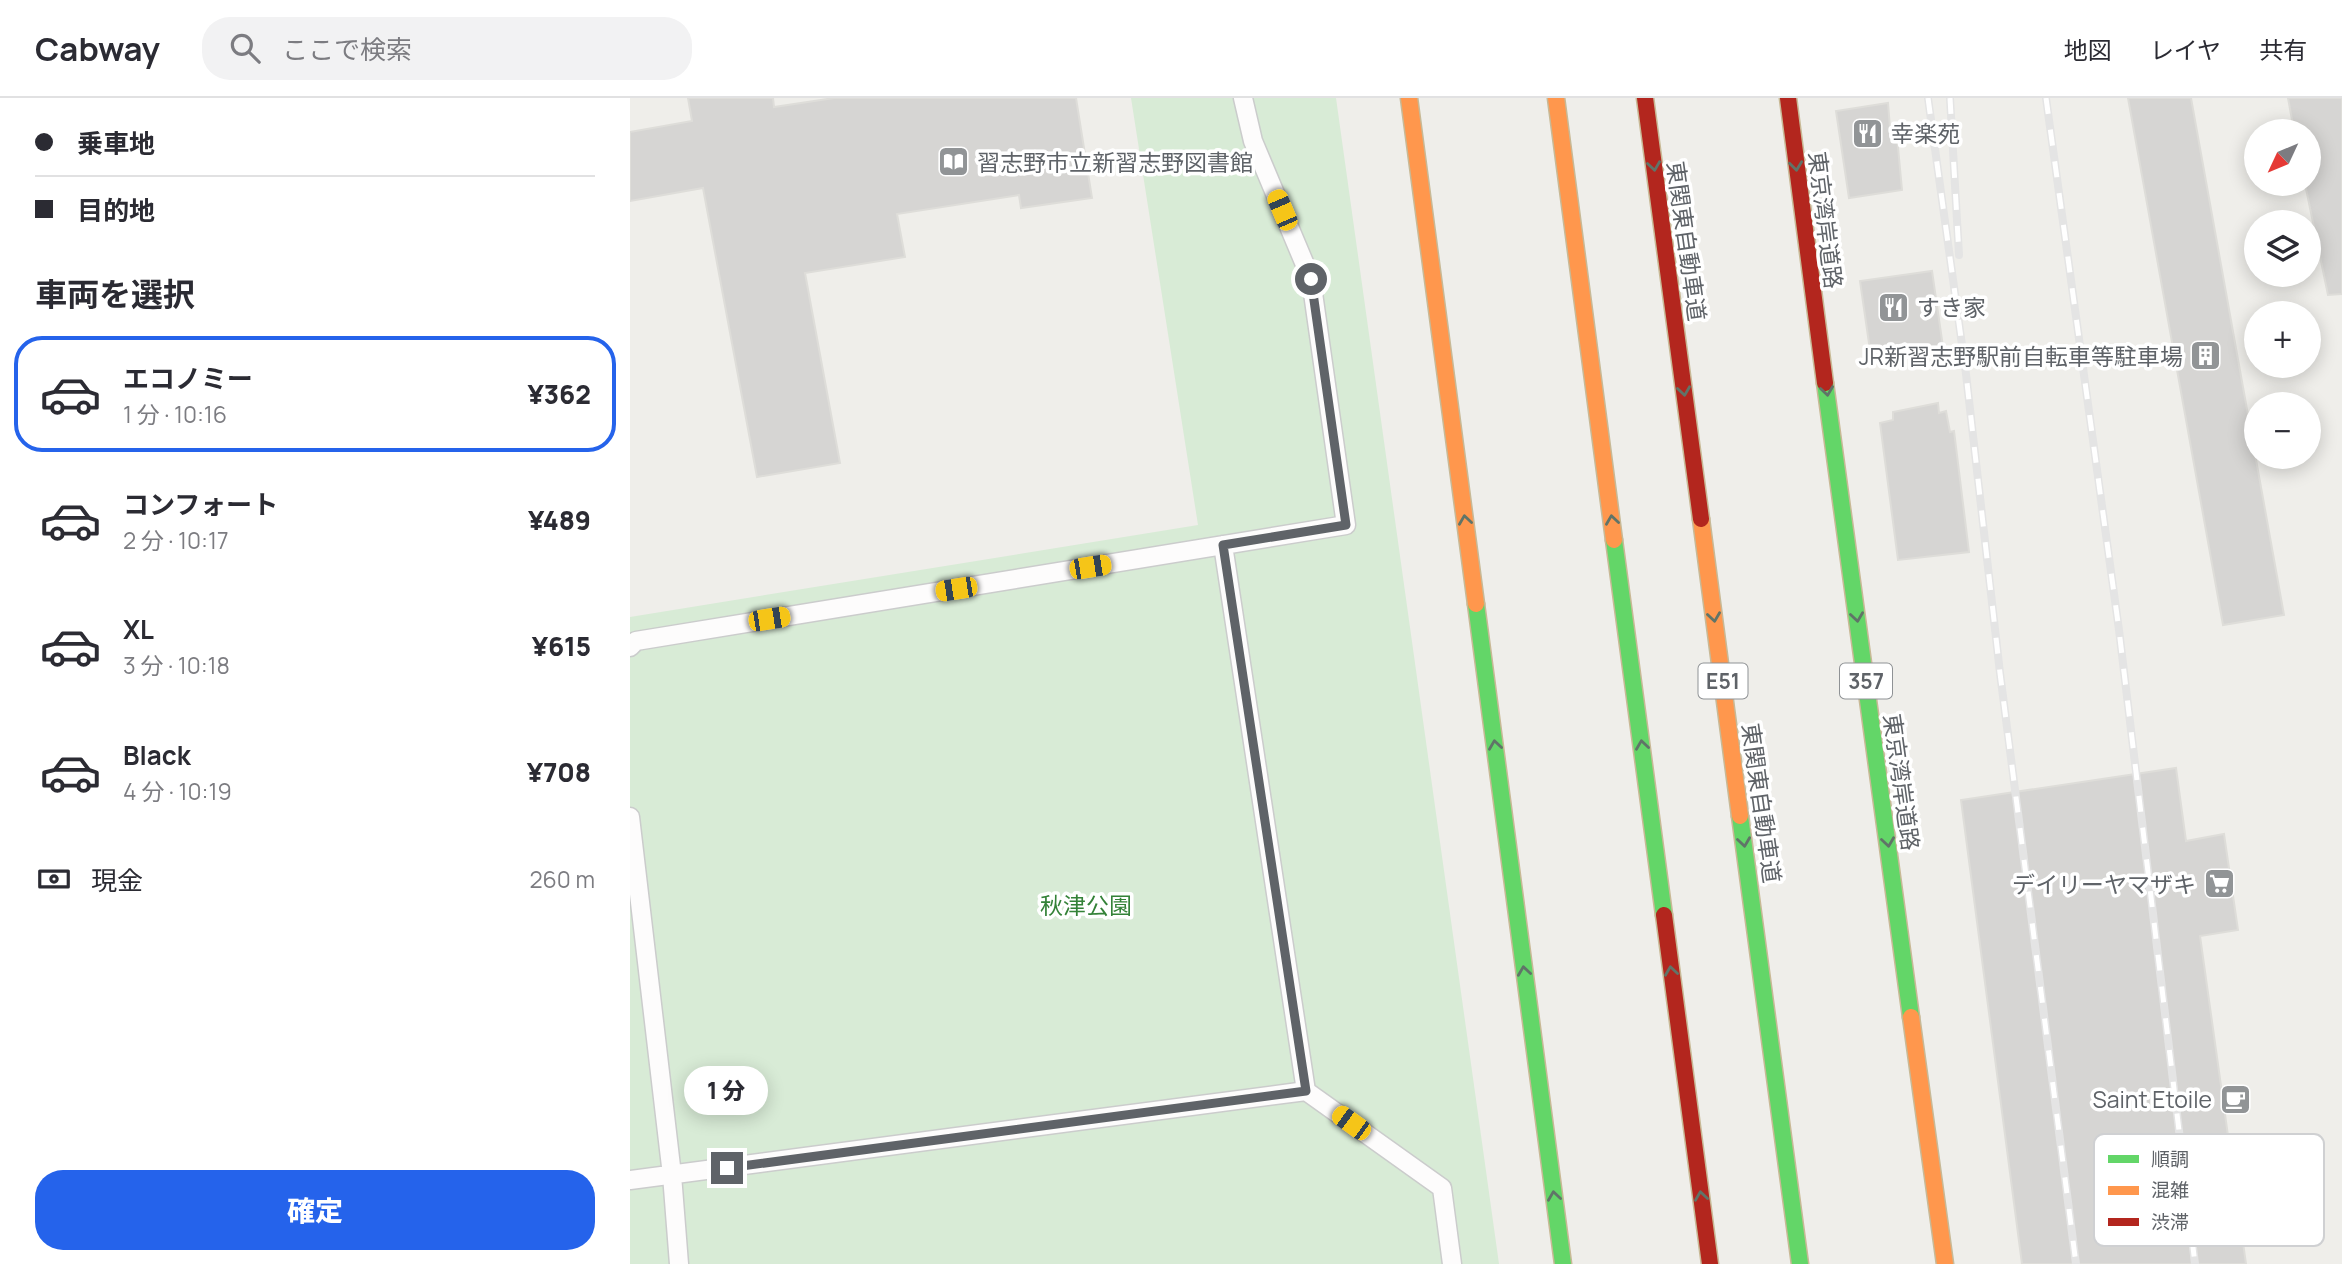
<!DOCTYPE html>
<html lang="ja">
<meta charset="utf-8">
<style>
:root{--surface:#fff;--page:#f2f2f3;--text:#2b2b33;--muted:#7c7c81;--line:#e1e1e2;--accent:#2563eb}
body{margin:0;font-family:Manrope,"Noto Sans JP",sans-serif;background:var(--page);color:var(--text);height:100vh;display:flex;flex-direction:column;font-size:26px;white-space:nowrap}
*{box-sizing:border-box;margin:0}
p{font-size:23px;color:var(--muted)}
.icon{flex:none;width:38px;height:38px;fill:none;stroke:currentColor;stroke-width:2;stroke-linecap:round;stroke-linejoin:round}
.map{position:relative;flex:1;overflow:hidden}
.details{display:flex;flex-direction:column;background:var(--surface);width:630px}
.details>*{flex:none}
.top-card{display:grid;align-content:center;height:154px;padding:0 35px;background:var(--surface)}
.needle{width:46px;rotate:226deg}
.controls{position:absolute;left:1614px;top:21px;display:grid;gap:14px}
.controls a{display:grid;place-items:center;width:77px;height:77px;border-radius:50%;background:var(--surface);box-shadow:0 4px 18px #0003;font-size:35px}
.end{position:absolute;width:32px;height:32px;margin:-16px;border:9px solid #5f6368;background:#fff;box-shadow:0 0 0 4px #fff}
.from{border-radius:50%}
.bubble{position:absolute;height:49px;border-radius:24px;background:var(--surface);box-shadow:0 4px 18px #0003;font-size:23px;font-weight:800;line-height:49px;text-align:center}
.car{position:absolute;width:21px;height:42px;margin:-21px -10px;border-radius:9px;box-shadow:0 0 5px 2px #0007;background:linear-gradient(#f5c518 24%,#345 0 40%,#f5c518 0 76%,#345 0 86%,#f5c518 0)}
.top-card b{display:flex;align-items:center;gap:24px;height:66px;font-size:26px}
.top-card b+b{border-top:2px solid var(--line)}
.top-card i{width:18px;height:18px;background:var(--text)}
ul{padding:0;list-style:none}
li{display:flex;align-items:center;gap:21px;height:116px;margin:0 14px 10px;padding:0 21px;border:4px solid transparent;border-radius:28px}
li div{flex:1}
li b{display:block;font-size:26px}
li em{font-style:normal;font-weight:800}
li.active{border-color:var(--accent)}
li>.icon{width:63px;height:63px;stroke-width:1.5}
h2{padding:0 35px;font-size:32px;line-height:84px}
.pay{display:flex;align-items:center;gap:18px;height:77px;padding:0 35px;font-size:26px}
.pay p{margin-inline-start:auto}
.cta{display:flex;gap:14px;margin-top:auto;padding:14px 35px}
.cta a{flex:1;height:80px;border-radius:28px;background:var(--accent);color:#fff;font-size:28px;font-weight:800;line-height:80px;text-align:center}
header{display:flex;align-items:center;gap:42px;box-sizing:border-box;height:98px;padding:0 35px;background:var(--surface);border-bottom:2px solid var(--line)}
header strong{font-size:33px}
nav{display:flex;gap:38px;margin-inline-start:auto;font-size:24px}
.search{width:490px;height:63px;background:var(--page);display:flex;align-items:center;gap:18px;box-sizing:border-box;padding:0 24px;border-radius:28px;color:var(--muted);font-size:26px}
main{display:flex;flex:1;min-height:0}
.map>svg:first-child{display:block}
.green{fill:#d8ebd6}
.building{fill:#d6d5d3;stroke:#deddd9;stroke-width:2}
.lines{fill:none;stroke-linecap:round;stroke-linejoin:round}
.lane-casing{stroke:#cbcccc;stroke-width:21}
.fast-casing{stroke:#c8b996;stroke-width:19}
.slow-casing{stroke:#c8b996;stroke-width:19}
.jam-casing{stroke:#c8b996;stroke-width:19}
.lane{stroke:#fdfcfc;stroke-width:18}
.fast{stroke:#63d668;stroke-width:16}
.slow{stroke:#ff974d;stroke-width:16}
.jam{stroke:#b3261e;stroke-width:16}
.rail-casing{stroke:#e4e4e4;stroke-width:8}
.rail{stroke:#fff;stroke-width:5;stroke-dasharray:16;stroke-linecap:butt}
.oneway{stroke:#607468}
.route{stroke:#5f6368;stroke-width:9}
.labels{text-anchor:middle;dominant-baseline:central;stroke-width:7;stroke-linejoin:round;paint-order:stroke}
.shield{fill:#fff;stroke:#8f9295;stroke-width:2}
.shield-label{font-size:21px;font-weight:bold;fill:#5f6368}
.poi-label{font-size:23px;fill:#5f6368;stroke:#fff;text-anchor:start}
.street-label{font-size:23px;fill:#5f6368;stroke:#fff}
.park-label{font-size:23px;fill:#348238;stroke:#fff}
.key{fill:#fff;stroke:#cfd0d2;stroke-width:2}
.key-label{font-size:19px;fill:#5f6368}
</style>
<header>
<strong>Cabway</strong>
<div class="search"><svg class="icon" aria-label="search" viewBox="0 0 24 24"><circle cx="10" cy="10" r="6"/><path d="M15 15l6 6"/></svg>ここで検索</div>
<nav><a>地図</a><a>レイヤ</a><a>共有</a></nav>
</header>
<main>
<section class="details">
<div class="top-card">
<b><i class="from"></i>乗車地</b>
<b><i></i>目的地</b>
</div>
<h2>車両を選択</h2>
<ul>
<li class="active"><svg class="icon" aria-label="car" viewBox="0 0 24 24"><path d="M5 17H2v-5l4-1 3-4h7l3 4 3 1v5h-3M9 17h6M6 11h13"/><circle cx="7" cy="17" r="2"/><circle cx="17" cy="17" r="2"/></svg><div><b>エコノミー</b><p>1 分 · 10:16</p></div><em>¥362</em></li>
<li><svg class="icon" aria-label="car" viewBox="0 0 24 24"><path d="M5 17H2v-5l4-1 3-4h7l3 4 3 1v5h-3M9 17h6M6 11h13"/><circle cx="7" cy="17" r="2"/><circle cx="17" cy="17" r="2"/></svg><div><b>コンフォート</b><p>2 分 · 10:17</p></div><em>¥489</em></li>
<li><svg class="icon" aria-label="car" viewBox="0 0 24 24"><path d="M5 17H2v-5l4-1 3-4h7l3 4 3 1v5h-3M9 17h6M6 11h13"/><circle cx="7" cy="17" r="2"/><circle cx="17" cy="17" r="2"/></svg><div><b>XL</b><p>3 分 · 10:18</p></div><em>¥615</em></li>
<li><svg class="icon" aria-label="car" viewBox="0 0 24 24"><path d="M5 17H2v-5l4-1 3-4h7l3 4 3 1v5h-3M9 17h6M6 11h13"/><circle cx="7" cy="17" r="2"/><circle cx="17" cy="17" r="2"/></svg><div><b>Black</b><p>4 分 · 10:19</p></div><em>¥708</em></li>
</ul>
<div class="pay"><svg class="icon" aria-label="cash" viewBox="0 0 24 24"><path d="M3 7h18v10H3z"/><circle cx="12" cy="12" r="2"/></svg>現金<p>260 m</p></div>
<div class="cta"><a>確定</a></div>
</section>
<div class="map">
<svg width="1712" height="1166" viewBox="0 0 1712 1166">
<rect width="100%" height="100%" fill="#efeeea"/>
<path class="green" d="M501,0H706L869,1166H0V519L568,427Z"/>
<path class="building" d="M58,0H143L144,9L204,0H446L462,100L391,110L389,97L267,116L275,159L175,175L210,365L127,379L73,90L0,103V34L62,23Z
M1498,0H1561L1654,517L1593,527Z
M1658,0H1712V196L1698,197L1675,86H1678V33H1664Z
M1258,5L1260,30L1266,28L1272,92L1219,100L1206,13Z
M1302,173L1313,249L1241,259L1230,183Z
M1308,305L1309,315L1316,313L1320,334L1324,333L1339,454L1268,462L1250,325L1263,322V314Z
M1546,670L1556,743L1594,736L1608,832L1570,838L1616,1166H1392L1331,702Z"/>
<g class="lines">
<defs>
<path id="lane" d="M593,447L676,993
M0,549L6,543L716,427L681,181L623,43L613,0
M0,719L42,1077L49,1166
M0,1082L676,993L812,1090L822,1166"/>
<path id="fast" d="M1195,285L1281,919
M984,442L1034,817
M846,506L933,1166
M1110,718L1170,1166"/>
<path id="slow" d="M779,0L846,506
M926,0L984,442
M1071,421L1110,718
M1281,919L1315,1166"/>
<path id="jam" d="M1015,0L1071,421
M1158,0L1195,285
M1034,817L1080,1166"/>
</defs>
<use href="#lane" class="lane-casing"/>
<use href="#fast" class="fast-casing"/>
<use href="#slow" class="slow-casing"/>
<use href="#jam" class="jam-casing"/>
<use href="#lane" class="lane"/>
<use href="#fast" class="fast"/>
<use href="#slow" class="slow"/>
<use href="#jam" class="jam"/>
<defs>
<path id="rail" d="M1298,0L1336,276L1370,575L1446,1166
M1320,0L1329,157
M1416,0L1489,532L1565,1166"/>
</defs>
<use href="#rail" class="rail-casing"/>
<use href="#rail" class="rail"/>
</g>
<defs><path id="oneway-chevron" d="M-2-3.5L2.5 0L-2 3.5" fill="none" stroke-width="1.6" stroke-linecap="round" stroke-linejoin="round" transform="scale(1.75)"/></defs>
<g class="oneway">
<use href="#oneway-chevron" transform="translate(1024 68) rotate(82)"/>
<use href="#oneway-chevron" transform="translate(1166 68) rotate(83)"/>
<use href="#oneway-chevron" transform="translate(1054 293) rotate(82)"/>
<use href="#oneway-chevron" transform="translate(1197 293) rotate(82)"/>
<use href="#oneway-chevron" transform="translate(835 422) rotate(-98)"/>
<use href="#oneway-chevron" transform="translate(982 422) rotate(-98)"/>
<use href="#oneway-chevron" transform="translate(1084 519) rotate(82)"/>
<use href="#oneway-chevron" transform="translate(1227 519) rotate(82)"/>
<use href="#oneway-chevron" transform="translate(865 647) rotate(-98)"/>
<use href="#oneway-chevron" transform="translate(1012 647) rotate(-98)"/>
<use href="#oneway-chevron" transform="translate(1114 744) rotate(82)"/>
<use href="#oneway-chevron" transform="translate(1258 744) rotate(82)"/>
<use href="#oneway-chevron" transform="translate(894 873) rotate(-98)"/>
<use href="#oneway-chevron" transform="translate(1041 873) rotate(-98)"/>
<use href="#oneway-chevron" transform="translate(924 1098) rotate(-98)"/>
<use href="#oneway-chevron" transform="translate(1071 1098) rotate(-98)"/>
</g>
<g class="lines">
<path class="route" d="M97,1070L676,993L593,447L716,427L681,181"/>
</g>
<defs>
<symbol id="restaurant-square" viewBox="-11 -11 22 22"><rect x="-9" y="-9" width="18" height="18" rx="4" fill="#919496" stroke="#fff"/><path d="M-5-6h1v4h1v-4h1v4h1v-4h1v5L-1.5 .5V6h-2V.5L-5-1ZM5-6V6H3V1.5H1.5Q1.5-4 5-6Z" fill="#fff"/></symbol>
<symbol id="library-square" viewBox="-11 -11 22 22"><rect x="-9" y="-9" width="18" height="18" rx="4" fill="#919496" stroke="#fff"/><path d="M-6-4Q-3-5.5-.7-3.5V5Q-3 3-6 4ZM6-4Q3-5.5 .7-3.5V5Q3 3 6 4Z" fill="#fff"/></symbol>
<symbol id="building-square" viewBox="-11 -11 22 22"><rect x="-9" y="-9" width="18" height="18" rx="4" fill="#919496" stroke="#fff"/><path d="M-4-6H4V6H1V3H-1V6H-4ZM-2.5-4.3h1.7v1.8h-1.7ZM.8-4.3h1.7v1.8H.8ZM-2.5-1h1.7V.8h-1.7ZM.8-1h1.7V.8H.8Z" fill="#fff"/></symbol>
<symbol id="supermarket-square" viewBox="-11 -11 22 22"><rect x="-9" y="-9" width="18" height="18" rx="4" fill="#919496" stroke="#fff"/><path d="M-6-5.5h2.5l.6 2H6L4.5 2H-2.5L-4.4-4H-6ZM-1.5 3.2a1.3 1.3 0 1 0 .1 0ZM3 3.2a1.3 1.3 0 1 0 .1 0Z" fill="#fff"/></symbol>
<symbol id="cafe-square" viewBox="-11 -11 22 22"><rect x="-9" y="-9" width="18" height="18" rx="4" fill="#919496" stroke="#fff"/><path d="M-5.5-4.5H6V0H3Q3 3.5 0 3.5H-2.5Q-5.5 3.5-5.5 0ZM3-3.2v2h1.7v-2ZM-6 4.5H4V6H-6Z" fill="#fff"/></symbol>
</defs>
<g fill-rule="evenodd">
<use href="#restaurant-square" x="1220" y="18" width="35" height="35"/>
<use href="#library-square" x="306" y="46" width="35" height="35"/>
<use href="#restaurant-square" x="1246" y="192" width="35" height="35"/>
<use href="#building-square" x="1558" y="240" width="35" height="35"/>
<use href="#supermarket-square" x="1572" y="768" width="35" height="35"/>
<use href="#cafe-square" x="1588" y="984" width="35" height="35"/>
</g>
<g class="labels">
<g class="shield">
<rect x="1068.5" y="565.5" width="49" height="35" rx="5"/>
<rect x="1210" y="565.5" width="52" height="35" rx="5"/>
</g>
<g class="shield-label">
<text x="1093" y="583">E51</text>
<text x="1236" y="583">357</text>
</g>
<g class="poi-label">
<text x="1261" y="35">幸楽苑</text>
<text x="347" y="64">習志野市立新習志野図書館</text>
<text x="1287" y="209">すき家</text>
<text x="1553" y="258" text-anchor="end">JR新習志野駅前自転車等駐車場</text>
<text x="1566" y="786" text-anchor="end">デイリーヤマザキ</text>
<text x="1582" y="1001" text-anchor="end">Saint Etoile</text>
</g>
<g class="street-label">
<text transform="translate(1196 122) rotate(83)">東京湾岸道路</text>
<text transform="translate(1057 143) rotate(82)">東関東自動車道</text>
<text transform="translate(1272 684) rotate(82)">東京湾岸道路</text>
<text transform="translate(1132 705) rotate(82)">東関東自動車道</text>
</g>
<g class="park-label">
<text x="456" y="807">秋津公園</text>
</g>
</g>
<rect x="1464" y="1036" width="230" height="112" rx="10" class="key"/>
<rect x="1478" y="1057" width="31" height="8" fill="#63d668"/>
<rect x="1478" y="1088" width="31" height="9" fill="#ff974d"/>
<rect x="1478" y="1120" width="31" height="8" fill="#b3261e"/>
<g class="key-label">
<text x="1521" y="1068">順調</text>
<text x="1521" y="1099">混雑</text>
<text x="1521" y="1131">渋滞</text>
</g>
</svg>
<div class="controls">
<a><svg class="needle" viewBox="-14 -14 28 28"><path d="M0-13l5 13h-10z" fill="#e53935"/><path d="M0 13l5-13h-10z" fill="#7c7c81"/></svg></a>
<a><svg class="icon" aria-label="layers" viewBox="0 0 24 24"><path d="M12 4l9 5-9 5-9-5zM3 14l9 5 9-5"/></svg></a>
<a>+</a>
<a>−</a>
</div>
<i class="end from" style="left:681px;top:181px"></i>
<i class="end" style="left:97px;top:1070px"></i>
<div class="bubble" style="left:54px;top:968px;width:84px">1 分</div>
<i class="car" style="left:652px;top:112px;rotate:337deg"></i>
<i class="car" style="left:460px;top:469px;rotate:81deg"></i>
<i class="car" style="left:326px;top:491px;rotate:261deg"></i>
<i class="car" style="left:139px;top:521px;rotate:81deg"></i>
<i class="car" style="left:721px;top:1025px;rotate:306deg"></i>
</div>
</main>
